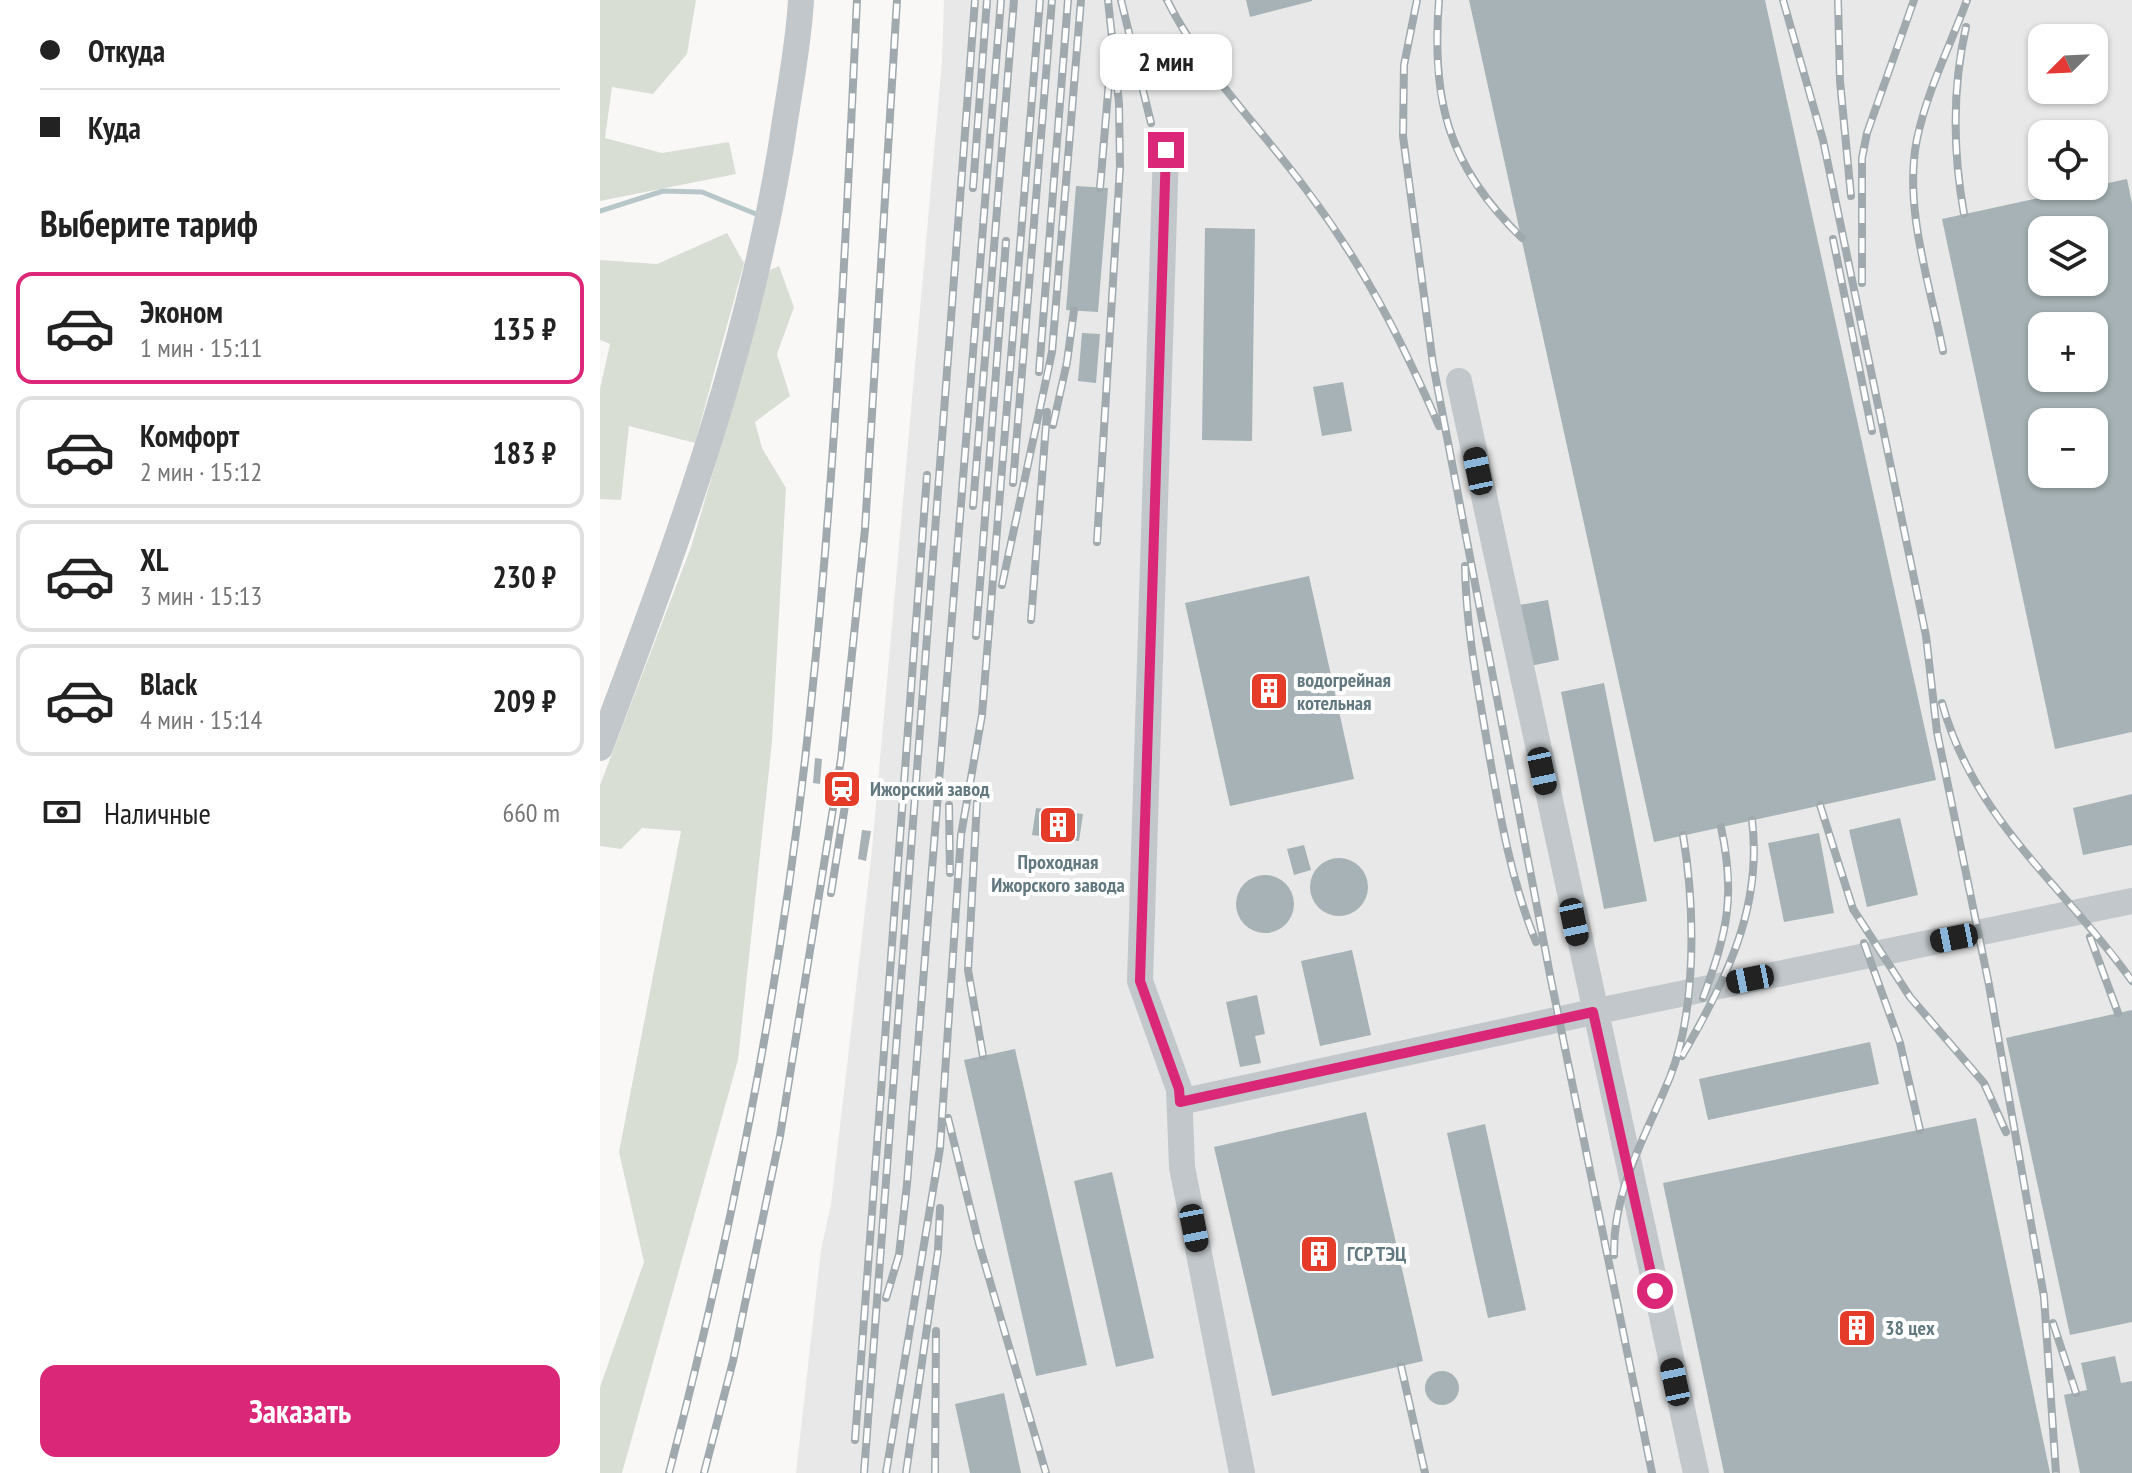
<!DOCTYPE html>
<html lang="ru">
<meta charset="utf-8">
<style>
:root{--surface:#fff;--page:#f6f6f6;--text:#222;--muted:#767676;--line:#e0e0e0;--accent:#db2777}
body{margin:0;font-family:"PT Sans Narrow",sans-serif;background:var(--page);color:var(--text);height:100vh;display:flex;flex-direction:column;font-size:30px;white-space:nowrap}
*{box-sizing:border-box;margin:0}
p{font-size:26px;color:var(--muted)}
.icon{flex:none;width:44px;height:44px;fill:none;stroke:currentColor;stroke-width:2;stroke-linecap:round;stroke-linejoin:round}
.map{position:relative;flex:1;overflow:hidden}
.panel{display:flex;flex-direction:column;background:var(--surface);width:600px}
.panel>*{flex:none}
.banner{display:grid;align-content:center;height:176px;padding:0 40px;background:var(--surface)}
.needle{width:52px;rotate:246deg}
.tools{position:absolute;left:1428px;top:24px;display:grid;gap:16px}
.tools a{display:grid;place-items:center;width:80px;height:80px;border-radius:16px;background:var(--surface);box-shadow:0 2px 6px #0004;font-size:40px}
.end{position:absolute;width:36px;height:36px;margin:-18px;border:10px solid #db2777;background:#fff;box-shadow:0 0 0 4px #fff}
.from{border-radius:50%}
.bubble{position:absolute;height:56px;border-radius:16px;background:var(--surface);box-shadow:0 2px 6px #0004;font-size:26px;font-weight:700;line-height:56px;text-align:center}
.car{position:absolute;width:24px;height:48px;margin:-24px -12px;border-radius:10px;box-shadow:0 0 6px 2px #0007;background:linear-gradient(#222 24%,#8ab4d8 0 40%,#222 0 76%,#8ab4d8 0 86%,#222 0)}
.banner b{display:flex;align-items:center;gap:28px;height:76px;font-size:30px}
.banner b+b{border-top:2px solid var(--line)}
.banner i{width:20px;height:20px;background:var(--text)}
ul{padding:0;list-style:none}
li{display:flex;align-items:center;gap:24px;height:112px;margin:0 16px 12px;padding:0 24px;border:4px solid var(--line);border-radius:16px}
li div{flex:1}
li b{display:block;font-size:30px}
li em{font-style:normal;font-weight:700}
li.on{border-color:var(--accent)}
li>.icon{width:72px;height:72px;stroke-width:1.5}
h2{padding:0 40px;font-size:36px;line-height:96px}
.pay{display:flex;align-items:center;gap:20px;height:88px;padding:0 40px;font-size:30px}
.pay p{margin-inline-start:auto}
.cta{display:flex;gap:16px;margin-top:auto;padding:16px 40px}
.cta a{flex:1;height:92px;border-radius:16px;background:var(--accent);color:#fff;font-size:32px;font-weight:700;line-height:92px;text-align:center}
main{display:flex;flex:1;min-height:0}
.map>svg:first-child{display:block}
.built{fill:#e7e8e7;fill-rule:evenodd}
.green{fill:#d9ded5}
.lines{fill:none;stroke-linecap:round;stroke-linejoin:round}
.stream{stroke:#b7c7c9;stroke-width:5}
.building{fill:#a6b2b5;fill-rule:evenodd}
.minor{stroke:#c1c7ca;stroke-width:26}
.rail-casing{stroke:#a0aaae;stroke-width:8}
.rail{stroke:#fff;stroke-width:5;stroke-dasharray:15;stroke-linecap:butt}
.route{stroke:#db2777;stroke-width:10}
.labels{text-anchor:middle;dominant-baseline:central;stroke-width:8;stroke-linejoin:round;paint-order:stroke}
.poi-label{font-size:20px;font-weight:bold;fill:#637981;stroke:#fff;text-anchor:start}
</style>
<main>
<section class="panel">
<div class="banner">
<b><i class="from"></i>Откуда</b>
<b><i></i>Куда</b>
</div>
<h2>Выберите тариф</h2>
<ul>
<li class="on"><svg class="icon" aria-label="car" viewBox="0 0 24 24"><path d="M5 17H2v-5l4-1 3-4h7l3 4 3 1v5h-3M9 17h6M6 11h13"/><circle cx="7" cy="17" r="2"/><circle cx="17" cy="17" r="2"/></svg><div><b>Эконом</b><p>1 мин · 15:11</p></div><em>135 ₽</em></li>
<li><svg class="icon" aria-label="car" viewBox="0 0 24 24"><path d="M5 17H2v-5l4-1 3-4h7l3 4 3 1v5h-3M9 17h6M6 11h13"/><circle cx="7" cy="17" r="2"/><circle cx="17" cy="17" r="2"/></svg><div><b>Комфорт</b><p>2 мин · 15:12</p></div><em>183 ₽</em></li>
<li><svg class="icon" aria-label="car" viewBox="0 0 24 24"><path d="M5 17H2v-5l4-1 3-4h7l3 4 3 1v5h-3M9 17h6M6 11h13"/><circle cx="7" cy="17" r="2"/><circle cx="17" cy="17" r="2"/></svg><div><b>XL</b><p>3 мин · 15:13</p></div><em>230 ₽</em></li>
<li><svg class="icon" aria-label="car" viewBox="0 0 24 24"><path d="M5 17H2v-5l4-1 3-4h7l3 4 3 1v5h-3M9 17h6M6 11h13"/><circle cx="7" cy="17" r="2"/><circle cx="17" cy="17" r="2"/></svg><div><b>Black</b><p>4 мин · 15:14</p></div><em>209 ₽</em></li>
</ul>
<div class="pay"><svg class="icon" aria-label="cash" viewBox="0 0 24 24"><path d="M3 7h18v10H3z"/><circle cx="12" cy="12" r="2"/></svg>Наличные<p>660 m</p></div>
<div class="cta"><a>Заказать</a></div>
</section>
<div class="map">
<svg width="1532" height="1473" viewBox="0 0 1532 1473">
<rect width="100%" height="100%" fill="#f9f8f6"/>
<path class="built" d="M344,0H1532V1473H196L221,1250L231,1204L272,850L342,62ZM1442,38H1494V90H1442ZM1442,134H1494V186H1442ZM1442,230H1494V282H1442ZM1442,326H1494V378H1442ZM1442,422H1494V474H1442Z"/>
<path class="green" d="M0,0H96L87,54L53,94L12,87L5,138L62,153L129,142L136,174L0,201Z
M127,233L144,263L95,443L29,426L21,500L0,499V389L10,344L0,340V260L57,264Z
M179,266L194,307L177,354L190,396L155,422L162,448L186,488L172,742L138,1060L22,1473H0V1387L44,1262L19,1152L81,831L42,828L21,849L0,846V785L91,547L144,368L163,273Z"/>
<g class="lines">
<path class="stream" d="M0,211L63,191L102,192L156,214"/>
</g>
<path class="building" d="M646,0H712V1L650,17Z
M869,0H1165L1336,780L1054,842Z
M1527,179L1532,203V732L1455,749L1342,219ZM1442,230H1494V282H1442ZM1442,326H1494V378H1442ZM1442,422H1494V474H1442Z
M476,186L508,188L498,312L466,310Z
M605,228L655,229L652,441L602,440Z
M482,333L500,334L496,383L478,381Z
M743,382L752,431L722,436L713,387Z
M709,576L754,779L630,806L585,603Z
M948,600L959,660L930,666L919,605Z
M1004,683L1047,901L1004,909L961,692Z
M215,758L222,759L220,784L213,783Z
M1532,794V845L1483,855L1473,808Z
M436,808L483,814L479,841L432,835Z
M1300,818L1318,895L1267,907L1249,830Z
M262,830L271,831L266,861L258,859Z
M1219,833L1234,913L1184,922L1168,843Z
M704,845L711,870L694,875L687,849Z
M710 887a29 29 0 1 1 58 0a29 29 0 1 1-58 0Z
M636 904a29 29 0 1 1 58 0a29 29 0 1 1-58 0Z
M752,950L771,1035L720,1046L701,961Z
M657,995L665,1034L655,1036L661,1063L640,1067L626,1002Z
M1532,1010V1322L1470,1335L1406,1038Z
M1270,1042L1279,1084L1108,1120L1099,1079Z
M415,1049L487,1365L436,1376L364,1060Z
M766,1112L823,1361L672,1396L614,1147Z
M1376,1118L1450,1473H1124L1063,1183Z
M885,1124L926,1310L888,1318L847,1133Z
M512,1172L554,1358L516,1367L474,1181Z
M1515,1356L1521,1383L1532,1381V1473H1480L1464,1395L1487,1390L1481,1363Z
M825 1388a17 17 0 1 1 34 0a17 17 0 1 1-34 0Z
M404,1393L421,1473H370L355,1404Z"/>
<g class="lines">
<path class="minor" d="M566,150L540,981L579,1089L582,1167L642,1473
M859,381L1096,1473
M0,748C78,542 155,334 186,114C192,77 199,38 201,0
M580,1102L993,1012L1532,901"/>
<defs>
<path id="rail" d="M521,0L551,123
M567,0C603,72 661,128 708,192C765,268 801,339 839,426
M817,0L804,65L803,136L833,364L951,980L1052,1473
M839,0C831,101 848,166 922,238
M1183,0L1223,140L1326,636L1337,732L1389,985L1444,1297L1456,1473
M1238,0L1240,81L1251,196
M373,188L387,0
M500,188L509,81
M1364,214C1353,152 1352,89 1366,27
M1233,239L1272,431
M1262,283V158L1267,133L1314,0
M1343,351C1330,284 1303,207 1317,139C1327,91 1350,46 1367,0
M439,372L468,0
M453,425L467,362L474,310
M413,483L452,0
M373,506L414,0
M497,542L520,168L519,103L508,0
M865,566C866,626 877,683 887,742C899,810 910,878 936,942
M402,585L452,352L481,0
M431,620L447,412
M376,636L406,241
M1342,703C1375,822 1464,885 1532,981
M377,802L368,970L383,1056
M349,805L350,873
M1220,805L1253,909L1310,997L1384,1083L1406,1132
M231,893L250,774
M1490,937L1518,1013
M1264,943L1300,1043L1320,1130
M1103,998C1127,932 1136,897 1121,827
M1082,1056C1125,982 1163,908 1152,820
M348,1118L379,1244L446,1473
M1014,1255C1013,1188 1046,1136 1070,1077C1097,1009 1095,906 1083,835
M286,1298L299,1255L307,1184L401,0
M1453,1323L1476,1393
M801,1366L825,1473
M255,1440L327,475
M69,1473C136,1218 186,957 212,694C236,463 246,232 257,0
M104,1473L133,1361L180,1136L241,759L265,529L297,0
M264,1473L375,0
M286,1473L340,1148L361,835L382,715L440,0
M306,1473L338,1251L340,1208
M335,1473L336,1331"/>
</defs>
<use href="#rail" class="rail-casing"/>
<use href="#rail" class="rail"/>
</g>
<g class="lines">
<path class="route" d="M566,150L540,981L579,1089L580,1102L993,1012L1055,1291"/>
</g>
<defs>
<symbol id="building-square" viewBox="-11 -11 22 22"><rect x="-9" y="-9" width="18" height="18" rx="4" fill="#e53c2a" stroke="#fff"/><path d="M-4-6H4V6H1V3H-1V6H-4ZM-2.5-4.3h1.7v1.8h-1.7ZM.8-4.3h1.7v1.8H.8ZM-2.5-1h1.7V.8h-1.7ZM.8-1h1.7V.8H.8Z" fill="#fff"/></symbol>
<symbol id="station-square" viewBox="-11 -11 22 22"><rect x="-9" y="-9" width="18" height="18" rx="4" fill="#e53c2a" stroke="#fff"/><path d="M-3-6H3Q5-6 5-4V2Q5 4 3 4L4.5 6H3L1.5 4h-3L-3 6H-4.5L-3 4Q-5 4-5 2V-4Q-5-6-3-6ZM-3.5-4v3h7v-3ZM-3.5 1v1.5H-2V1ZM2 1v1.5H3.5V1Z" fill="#fff"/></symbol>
</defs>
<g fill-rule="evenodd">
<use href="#building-square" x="647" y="669" width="44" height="44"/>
<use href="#station-square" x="220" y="767" width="44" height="44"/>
<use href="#building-square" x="436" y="803" width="44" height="44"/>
<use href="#building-square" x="697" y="1232" width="44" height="44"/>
<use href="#building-square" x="1235" y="1306" width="44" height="44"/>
</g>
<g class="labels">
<g class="poi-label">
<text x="697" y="680">водогрейная<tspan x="697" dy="23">котельная</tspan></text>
<text x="270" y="789">Ижорский завод</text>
<text x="458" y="862" text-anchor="middle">Проходная<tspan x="458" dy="23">Ижорского завода</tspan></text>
<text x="747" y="1254">ГСР ТЭЦ</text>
<text x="1285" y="1328">38 цех</text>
</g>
</g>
</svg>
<div class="tools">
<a><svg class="needle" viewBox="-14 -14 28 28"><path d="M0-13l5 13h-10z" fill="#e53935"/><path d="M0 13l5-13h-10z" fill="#767676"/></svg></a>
<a><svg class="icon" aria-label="locate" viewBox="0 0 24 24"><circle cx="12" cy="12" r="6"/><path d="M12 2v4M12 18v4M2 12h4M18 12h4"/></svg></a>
<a><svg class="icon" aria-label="layers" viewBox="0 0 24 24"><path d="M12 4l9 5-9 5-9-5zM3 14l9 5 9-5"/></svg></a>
<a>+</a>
<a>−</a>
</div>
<i class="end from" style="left:1055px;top:1291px"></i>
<i class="end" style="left:566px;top:150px"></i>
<div class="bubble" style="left:500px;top:34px;width:132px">2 мин</div>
<i class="car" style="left:878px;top:471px;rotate:348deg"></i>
<i class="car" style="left:942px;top:771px;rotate:168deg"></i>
<i class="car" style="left:974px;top:922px;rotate:168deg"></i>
<i class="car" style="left:1354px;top:938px;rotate:259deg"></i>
<i class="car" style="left:1150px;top:979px;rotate:259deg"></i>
<i class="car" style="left:594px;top:1228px;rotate:169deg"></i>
<i class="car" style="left:1075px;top:1382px;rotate:348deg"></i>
</div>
</main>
